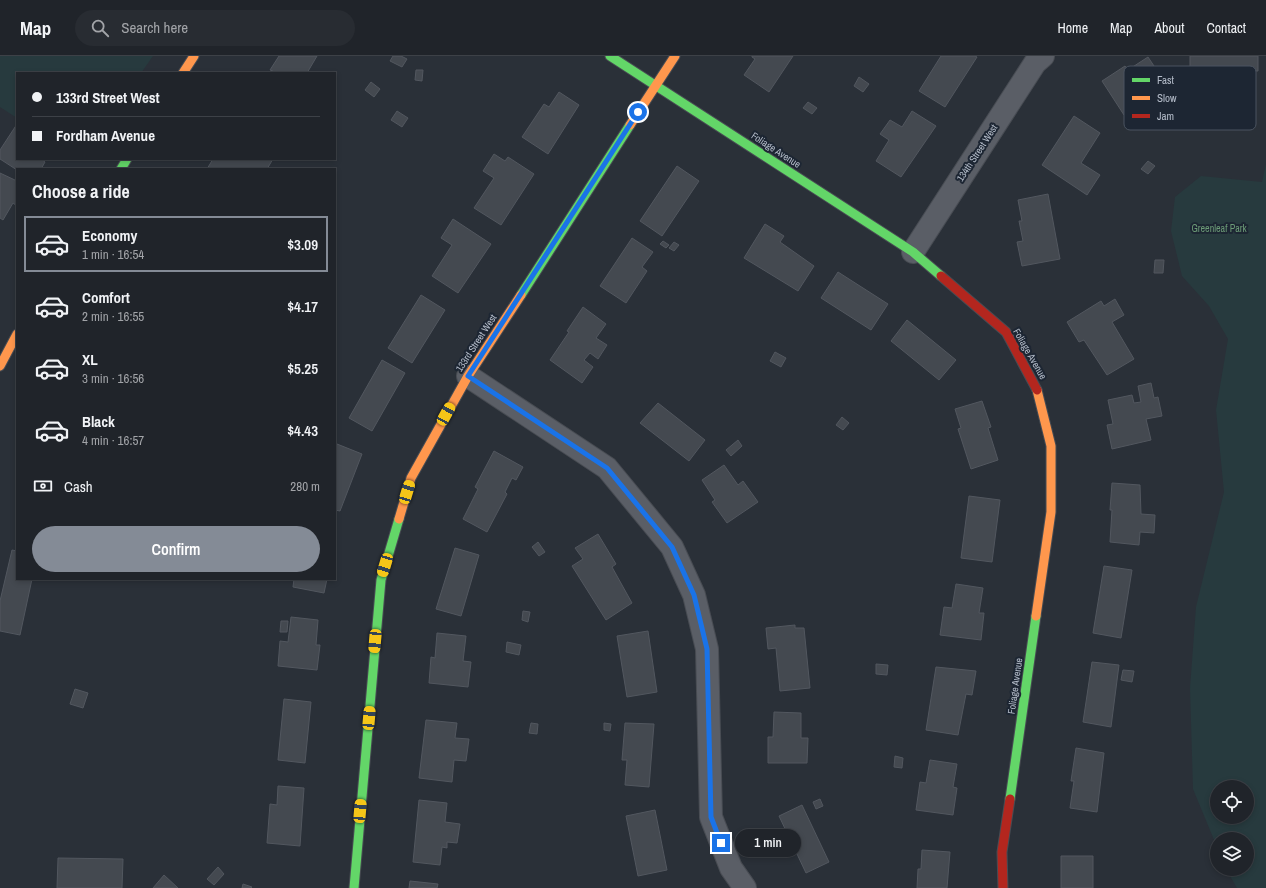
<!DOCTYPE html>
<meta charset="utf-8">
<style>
:root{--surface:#20242a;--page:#282c32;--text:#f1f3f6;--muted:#a2a4a8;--line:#3d4147;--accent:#848b96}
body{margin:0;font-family:"Archivo Narrow",sans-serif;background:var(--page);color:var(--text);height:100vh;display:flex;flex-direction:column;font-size:15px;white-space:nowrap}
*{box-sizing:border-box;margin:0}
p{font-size:13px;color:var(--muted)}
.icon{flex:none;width:22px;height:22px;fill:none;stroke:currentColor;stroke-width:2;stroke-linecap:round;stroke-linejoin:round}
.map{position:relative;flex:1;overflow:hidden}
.sheet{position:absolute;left:16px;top:112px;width:320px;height:412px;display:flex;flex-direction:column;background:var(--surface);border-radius:0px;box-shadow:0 2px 6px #0003,0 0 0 1px var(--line)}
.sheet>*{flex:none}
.banner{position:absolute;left:16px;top:16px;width:320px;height:88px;border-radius:0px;box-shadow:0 2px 6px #0003,0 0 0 1px var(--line);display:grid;align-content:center;height:88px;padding:0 16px;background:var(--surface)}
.tools{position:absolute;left:1210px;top:724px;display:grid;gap:8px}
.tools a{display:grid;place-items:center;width:44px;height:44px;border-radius:50%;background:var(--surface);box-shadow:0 2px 6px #0003,0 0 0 1px var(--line);font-size:20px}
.end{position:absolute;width:18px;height:18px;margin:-9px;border:5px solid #1a73e8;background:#fff;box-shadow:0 0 0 2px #fff}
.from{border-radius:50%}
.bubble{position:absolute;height:28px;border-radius:14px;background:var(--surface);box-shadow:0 2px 6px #0003,0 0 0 1px var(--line);font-size:13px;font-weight:600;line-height:28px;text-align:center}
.car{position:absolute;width:12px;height:24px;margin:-12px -6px;border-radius:5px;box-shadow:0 0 3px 1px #0007;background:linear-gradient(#f5c518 24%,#345 0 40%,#f5c518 0 76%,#345 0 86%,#f5c518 0)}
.banner b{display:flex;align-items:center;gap:14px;height:38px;font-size:15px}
.banner b+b{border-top:1px solid var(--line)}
.banner i{width:10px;height:10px;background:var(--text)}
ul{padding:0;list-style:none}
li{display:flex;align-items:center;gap:12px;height:56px;margin:0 8px 6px;padding:0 8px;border:2px solid transparent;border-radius:0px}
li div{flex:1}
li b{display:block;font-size:15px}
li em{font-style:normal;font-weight:600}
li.current{border-color:var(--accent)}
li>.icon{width:36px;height:36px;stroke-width:1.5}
h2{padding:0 16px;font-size:18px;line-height:48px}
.pay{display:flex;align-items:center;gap:10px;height:44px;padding:0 16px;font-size:15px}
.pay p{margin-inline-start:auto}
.action{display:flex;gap:8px;margin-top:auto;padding:8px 16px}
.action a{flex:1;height:46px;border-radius:24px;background:var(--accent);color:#fff;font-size:16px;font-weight:600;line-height:46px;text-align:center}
header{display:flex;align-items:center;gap:24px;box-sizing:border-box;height:56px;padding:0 20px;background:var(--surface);border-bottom:1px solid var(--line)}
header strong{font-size:19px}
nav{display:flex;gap:22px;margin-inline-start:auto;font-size:14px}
.search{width:280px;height:36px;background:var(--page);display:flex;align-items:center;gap:10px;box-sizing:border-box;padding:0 14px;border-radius:22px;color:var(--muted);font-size:15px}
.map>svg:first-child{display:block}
.green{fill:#273a3e;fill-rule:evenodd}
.building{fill:#444950;stroke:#52575f}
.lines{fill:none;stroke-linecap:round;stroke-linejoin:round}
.street-casing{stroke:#484c53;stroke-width:24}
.fast-casing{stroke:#484c53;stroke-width:11}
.slow-casing{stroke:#484c53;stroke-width:11}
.jam-casing{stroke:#484c53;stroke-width:11}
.street{stroke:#5a5e66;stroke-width:22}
.fast{stroke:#63d668;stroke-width:9}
.slow{stroke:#ff974d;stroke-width:9}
.jam{stroke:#b3261e;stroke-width:9}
.route{stroke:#1a73e8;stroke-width:5}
.labels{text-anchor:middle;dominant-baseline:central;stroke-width:4;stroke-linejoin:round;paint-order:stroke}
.street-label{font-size:10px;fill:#b4bcc9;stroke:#1d2633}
.park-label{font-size:10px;fill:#6b9a76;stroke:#1d2633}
.key{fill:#1d2633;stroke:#4a5360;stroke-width:1}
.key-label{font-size:11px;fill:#b4bcc9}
</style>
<header>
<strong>Map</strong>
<div class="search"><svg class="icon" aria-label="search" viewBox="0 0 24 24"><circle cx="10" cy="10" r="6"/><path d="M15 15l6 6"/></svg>Search here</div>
<nav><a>Home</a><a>Map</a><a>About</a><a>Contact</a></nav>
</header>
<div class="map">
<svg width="1266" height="832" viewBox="0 0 1266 832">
<rect width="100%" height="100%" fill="#2a3038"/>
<path class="green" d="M0,0H153L141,17H17V62L0,51Z
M1266,108V832H1237L1226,813H1247V783H1217V791L1193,733L1190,632L1196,551L1224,436L1216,354L1228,283L1209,250L1182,220L1171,175L1175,141L1201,120L1262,126ZM1217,731H1247V761H1217Z"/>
<path class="building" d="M279,0H317L307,17H272L273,15L270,14Z
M393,0H401L407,3L402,11L390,5Z
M752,0H793L769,36L744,19L755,3L752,1Z
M941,0H975L977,1L945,51L919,35Z
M1190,0H1258V15L1190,14Z
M1148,1L1164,25L1143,39L1147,43L1124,59L1102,25L1125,10L1128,14Z
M416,14H423L422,25L415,24Z
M859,21L869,28L863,36L854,30Z
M371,26L380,33L374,41L365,34Z
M559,36L579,49L548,98L522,81L544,48L549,51Z
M808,46L817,52L812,58L803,52Z
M397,55L408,62L402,71L391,64Z
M912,55L936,70L901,121L876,105L889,84L880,78L890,64L902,71Z
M1074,60L1100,77L1081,107L1100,119L1087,139L1042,109Z
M17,68V103H41L45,106L41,113L17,114L0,103V94Z
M494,98L505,105L508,101L534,118L501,169L474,152L494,122L483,115Z
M213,103H229L231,104L232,103H273L267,113H207Z
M1148,105L1155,110L1148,118L1141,113Z
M677,110L699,125L662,180L640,165Z
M0,117L17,125V150L13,147L3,164L0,162Z
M1048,138L1060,203L1022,210L1017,186L1023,185L1019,165H1022L1018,144Z
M453,163L491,188L458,237L432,220L452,189L441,182Z
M765,168L784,180L780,186L814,210L798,235L744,202Z
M632,182L653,196L642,211L647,215L626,247L600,230Z
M663,185L669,189L666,192L660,188Z
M674,186L679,189L674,195L669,192Z
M1155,204H1164L1163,217H1154Z
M838,216L888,248L871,274L821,242Z
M421,239L445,254L412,307L388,292Z
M1115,243L1124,259L1112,266L1134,303L1107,319L1084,284L1079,286L1067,266L1101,245L1104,250Z
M583,251L606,268L596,282L607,289L598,303L590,297L584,304L593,311L582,327L550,304L569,276L567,275Z
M907,264L956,304L939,324L891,285Z
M775,296L786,302L781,311L770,305Z
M382,304L405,317L372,375L349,362Z
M1151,327L1154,342L1158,341L1162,360L1146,363L1151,384L1112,393L1107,369L1113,368L1108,344L1132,339L1134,347L1141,346L1138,330Z
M982,345L991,371L988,372L998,404L971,413L958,373L961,372L955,353Z
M658,347L705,384L689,405L640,367Z
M842,361L849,367L843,374L836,369Z
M738,384L742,390L731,400L726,394Z
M337,388L362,398L340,455L335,454V394Z
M494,395L523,411L516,424L512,422L505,436L507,438L487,476L463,463L478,433L475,431Z
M724,409L738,429L743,425L758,446L727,467L712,446L715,444L702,424Z
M1112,427L1140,429L1141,458L1155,459L1154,477L1140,476L1139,489L1110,486L1112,454H1110Z
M969,440L1000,444L992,506L961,502Z
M598,478L616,508L612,511L632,547L606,564L572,510L583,503L575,492Z
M538,486L545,496L539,500L532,491Z
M455,492L479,499L461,560L436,553Z
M12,494L17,495V523H32L20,579L0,575V545Z
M1104,510L1132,514L1121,582L1093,577Z
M294,523H327L324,537L293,531Z
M956,528L983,532L979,557H984L981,584L940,579L944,551L952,552Z
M523,555L530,556L528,566L522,564Z
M291,561L318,564L316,589H320L317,614L278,610L280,585L288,586Z
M281,565H288L287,576H280Z
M795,569V572H804L810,632L780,635L776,592L768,593L766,572Z
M648,575L657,636L627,641L617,580Z
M437,577L466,580L463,605L471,606L468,631L429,627L431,601L435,602Z
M507,586L521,589L519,599L506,596Z
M1092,606L1119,609L1111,671L1083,666Z
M876,608L888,609L887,619L876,618Z
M936,611L976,615L972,639L966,638L958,679L926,674Z
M1123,614L1134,615L1132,626L1121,624Z
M75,633L88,637L83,652L70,648Z
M284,643L311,646L305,707L278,704Z
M774,656L801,657V682H808L807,707H768V681H773Z
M426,664L457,667L455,682L469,683L466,705L454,704L452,726L419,722Z
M531,667L538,668L537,678L529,677Z
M604,667L611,668L610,675L604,674Z
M625,667L654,668L649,731L625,729L627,704H622Z
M1076,692L1104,697L1097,756L1070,752L1074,725H1071Z
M895,700L903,702L902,712L894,711Z
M930,704L957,708L953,731L957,732L953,759L916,754L920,726L926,727Z
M278,730L304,732L300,790L267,787L270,748L277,749Z
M820,743L823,750L816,753L813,746Z
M419,744L447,747L445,766L460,768L457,787L447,786V792L442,791L440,809L413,806Z
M802,749L829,806L806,817L779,760Z
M655,754L667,814L638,820L626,760Z
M922,794L950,796L947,832H917L918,813H921Z
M1061,800H1093V832H1061Z
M58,802L123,803L122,832H57Z
M218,811L224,818L214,829L207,823Z
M164,819L178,832H153Z
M410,825L438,828L437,832H409Z
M243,828L252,831L251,832H242Z"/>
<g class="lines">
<defs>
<path id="street" d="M913,196L1035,7L1043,0
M468,320L607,412L672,491L694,539L707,593L711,761L731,812L745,832"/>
<path id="fast" d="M610,0L913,196L941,220
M121,113L127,103
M521,239L630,69
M1010,743L1036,560
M354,832L381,524L399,463"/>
<path id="slow" d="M183,17L194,0
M630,69L675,0
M0,310L17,278
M399,463L411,422L468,320L521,239
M1036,560L1051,456V390L1037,334"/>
<path id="jam" d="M941,220L1006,276L1037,334
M1003,832L1002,796L1010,743"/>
</defs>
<use href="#street" class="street-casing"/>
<use href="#fast" class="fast-casing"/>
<use href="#slow" class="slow-casing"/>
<use href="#jam" class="jam-casing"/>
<use href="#street" class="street"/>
<use href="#fast" class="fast"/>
<use href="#slow" class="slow"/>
<use href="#jam" class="jam"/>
</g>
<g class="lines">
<path class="route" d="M638,56L468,320L607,412L672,491L694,539L707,593L711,761L721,787"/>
</g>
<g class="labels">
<g class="street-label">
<text transform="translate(776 94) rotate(33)">Foliage Avenue</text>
<text transform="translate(977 97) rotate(-57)">134th Street West</text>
<text transform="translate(476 287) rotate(-57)">133rd Street West</text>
<text transform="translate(1030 298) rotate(60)">Foliage Avenue</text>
<text transform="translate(1015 630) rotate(-82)">Foliage Avenue</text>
</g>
<g class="park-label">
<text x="1219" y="172">Greenleaf Park</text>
</g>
</g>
<rect x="1124" y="10" width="132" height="64" rx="6" class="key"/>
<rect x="1132" y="22" width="18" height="4" fill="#63d668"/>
<rect x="1132" y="40" width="18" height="4" fill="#ff974d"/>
<rect x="1132" y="58" width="18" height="4" fill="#b3261e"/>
<g class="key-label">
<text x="1157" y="28">Fast</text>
<text x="1157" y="46">Slow</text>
<text x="1157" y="64">Jam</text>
</g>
</svg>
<div class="tools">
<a><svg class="icon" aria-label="locate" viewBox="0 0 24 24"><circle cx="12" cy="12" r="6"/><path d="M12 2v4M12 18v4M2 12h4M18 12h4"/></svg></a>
<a><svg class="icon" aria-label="layers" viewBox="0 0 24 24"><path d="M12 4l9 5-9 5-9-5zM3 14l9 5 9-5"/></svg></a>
</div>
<i class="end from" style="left:638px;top:56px"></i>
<i class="end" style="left:721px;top:787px"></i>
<div class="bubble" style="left:735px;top:773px;width:66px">1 min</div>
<i class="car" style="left:446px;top:358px;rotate:29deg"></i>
<i class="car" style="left:407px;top:436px;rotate:17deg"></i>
<i class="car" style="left:385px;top:509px;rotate:197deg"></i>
<i class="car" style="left:375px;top:585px;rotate:185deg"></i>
<i class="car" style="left:369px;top:662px;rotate:5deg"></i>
<i class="car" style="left:360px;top:755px;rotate:5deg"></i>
<div class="banner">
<b><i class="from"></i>133rd Street West</b>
<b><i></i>Fordham Avenue</b>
</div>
<section class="sheet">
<h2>Choose a ride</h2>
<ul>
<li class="current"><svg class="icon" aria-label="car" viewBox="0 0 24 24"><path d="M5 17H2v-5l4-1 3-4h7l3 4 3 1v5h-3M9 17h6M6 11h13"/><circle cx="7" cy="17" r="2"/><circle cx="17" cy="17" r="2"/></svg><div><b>Economy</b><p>1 min · 16:54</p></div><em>$3.09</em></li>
<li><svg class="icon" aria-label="car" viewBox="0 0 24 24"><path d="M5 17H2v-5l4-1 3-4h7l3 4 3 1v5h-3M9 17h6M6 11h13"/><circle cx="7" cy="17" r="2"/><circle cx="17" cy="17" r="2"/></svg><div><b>Comfort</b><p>2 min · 16:55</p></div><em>$4.17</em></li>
<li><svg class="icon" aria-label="car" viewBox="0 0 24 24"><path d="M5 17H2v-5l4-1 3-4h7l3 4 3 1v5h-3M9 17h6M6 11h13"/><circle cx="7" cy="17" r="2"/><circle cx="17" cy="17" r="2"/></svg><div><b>XL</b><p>3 min · 16:56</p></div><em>$5.25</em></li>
<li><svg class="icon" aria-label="car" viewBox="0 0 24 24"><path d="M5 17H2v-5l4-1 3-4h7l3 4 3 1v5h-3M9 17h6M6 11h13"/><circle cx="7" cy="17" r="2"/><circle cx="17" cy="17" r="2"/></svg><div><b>Black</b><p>4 min · 16:57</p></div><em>$4.43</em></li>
</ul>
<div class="pay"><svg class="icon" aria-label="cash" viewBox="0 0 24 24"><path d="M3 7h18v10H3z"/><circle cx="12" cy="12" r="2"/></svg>Cash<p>280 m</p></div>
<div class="action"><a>Confirm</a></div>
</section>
</div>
